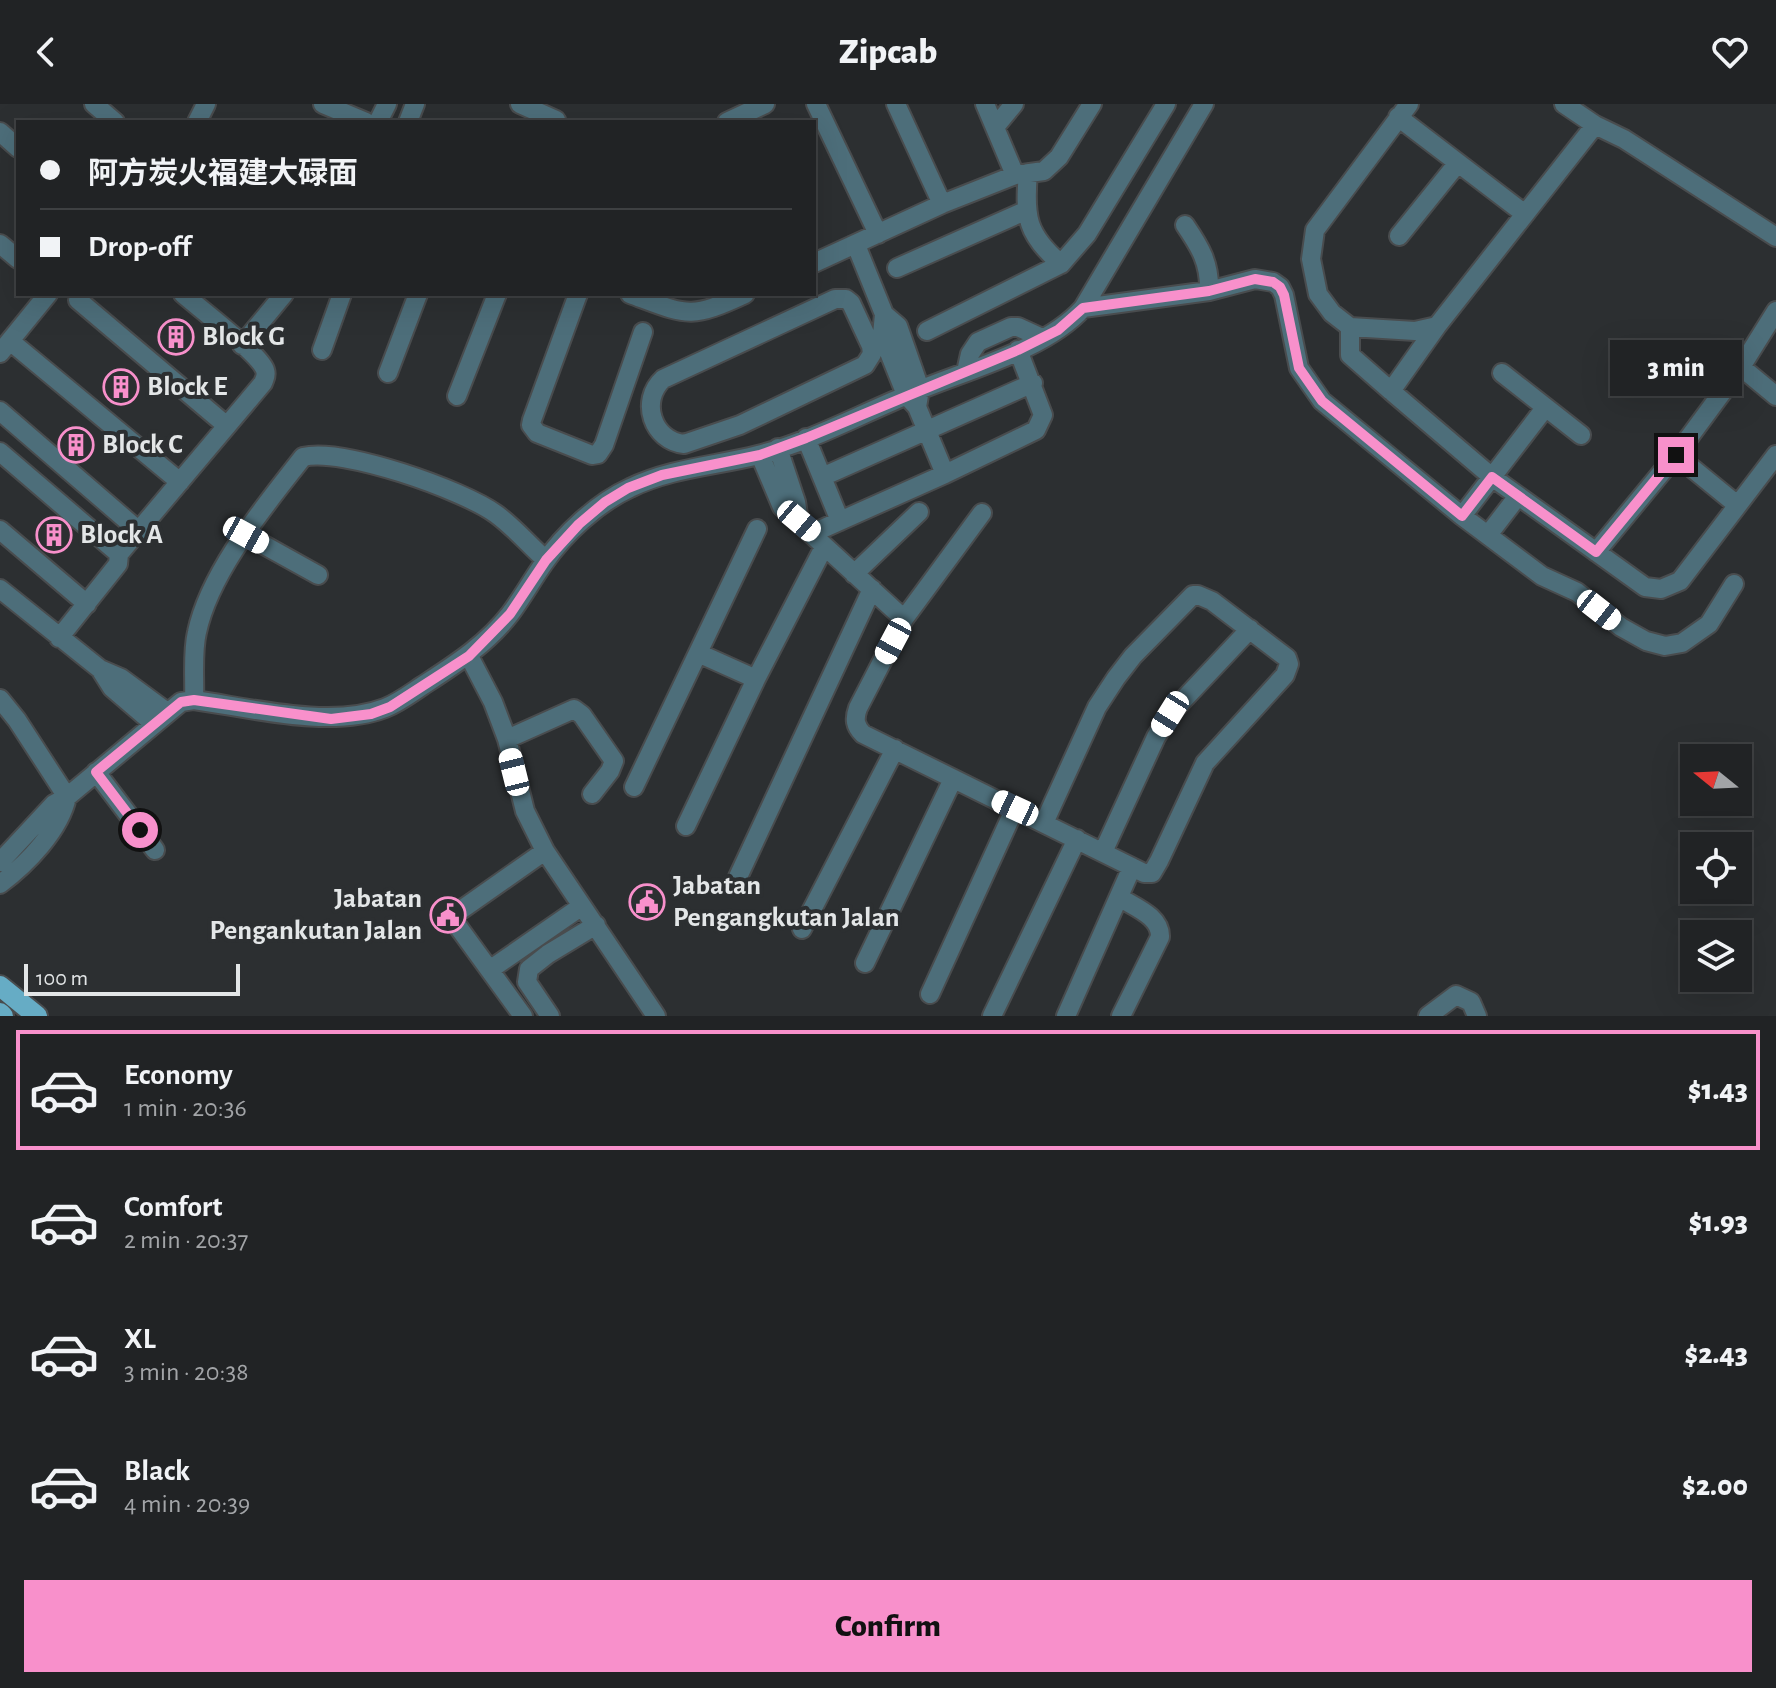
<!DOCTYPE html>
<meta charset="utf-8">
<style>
:root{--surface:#212325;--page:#292b2d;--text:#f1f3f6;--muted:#a2a4a7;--line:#3e4042;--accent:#f890cb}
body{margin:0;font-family:"Alegreya Sans","Noto Sans SC",sans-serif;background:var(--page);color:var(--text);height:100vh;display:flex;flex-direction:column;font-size:30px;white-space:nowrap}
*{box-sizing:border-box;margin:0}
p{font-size:26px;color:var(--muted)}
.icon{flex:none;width:44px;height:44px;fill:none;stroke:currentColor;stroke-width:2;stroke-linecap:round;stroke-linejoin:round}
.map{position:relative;height:912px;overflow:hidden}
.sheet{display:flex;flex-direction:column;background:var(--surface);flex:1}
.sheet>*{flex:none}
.hud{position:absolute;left:16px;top:16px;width:800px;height:176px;border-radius:0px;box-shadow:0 8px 32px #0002,0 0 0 2px var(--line);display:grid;align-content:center;height:176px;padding:0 24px;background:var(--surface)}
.needle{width:52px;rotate:288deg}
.controls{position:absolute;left:1680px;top:640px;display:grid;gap:16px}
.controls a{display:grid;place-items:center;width:72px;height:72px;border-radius:0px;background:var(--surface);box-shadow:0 8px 32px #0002,0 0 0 2px var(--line);font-size:40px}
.scale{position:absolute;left:24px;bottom:20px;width:216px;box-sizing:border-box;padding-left:8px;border:4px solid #e3e6e7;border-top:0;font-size:22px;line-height:28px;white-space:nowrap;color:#e3e6e7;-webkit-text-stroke:6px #2c2f31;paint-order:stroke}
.end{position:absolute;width:36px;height:36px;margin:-18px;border:10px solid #f890cb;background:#111;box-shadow:0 0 0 4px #111}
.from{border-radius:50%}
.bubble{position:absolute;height:56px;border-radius:0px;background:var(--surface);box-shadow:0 8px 32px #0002,0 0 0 2px var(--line);font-size:26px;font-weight:800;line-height:56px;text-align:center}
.car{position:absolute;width:24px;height:48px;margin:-24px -12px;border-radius:10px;box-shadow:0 0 6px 2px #0007;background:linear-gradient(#fff 24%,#345 0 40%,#fff 0 76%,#345 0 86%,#fff 0)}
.hud b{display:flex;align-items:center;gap:28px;height:76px;font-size:30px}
.hud b+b{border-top:2px solid var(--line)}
.hud i{width:20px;height:20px;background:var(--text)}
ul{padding:14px 0 0;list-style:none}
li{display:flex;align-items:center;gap:24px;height:120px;margin:0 16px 12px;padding:0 8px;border:4px solid transparent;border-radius:0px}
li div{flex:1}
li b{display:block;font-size:30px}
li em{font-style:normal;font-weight:800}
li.active{border-color:var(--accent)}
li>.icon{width:72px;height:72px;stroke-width:1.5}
.primary-button{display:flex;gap:16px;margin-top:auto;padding:16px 24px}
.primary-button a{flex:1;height:92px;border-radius:0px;background:var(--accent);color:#111;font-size:32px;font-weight:800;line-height:92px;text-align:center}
header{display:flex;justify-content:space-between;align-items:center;height:104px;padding:0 24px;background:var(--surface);font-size:36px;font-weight:800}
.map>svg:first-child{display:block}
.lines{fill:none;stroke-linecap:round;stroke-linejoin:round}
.minor-casing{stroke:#494c4e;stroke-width:22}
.major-casing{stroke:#494c4e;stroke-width:24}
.minor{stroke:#4d6e7a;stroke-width:18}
.major{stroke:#66acc5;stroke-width:20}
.route{stroke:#f890cb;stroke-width:10}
.labels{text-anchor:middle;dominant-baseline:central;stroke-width:8;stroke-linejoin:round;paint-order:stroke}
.poi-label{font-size:28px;font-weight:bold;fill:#e3e6e7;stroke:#2c2f31;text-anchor:start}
</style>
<header><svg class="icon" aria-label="back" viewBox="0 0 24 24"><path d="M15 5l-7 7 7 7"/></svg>Zipcab<svg class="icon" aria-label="heart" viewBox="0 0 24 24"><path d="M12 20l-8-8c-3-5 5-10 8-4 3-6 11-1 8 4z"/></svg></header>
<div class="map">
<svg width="1776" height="912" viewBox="0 0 1776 912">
<rect width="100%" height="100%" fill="#2c2f31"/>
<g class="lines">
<defs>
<path id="minor" d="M94,0L115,18
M323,0L366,18
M520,0L556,16
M816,0L878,130
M896,0L942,100
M985,0L1015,71
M1564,0L1595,21
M1398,13L1525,110
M197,18L206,0
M378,18L387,0
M408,18L415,0
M727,18L765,0
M995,23L1014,0
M0,28L18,44
M1028,69C1024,113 1027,131 1061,160
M1185,121C1200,143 1210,159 1209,187
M1399,132L1457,60
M1776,133L1624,35L1595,21L1437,222L1391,287L1492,373L1645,483L1661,485L1680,477L1776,351
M0,140L18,155
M856,141L884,210L898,222L920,285L917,303
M814,159L942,100L1015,71L1044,67L1059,53L1092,0
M897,164L1025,107
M578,190L532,316L531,321L537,329L592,351L598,350L604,341L643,228
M630,190C687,211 689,216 745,190
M835,195H846L851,199L871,242L872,250L865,261L740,321L684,340C653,337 639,297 663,275Z
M78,196L227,322
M1083,204L1209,187L1255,175L1273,178L1280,183L1284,191L1299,264L1322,297L1462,412L1542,472L1577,488L1621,523L1646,537L1665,542L1682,539L1709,520L1734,480
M884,210L882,231L906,291L917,303L945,370
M1350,223L1415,227L1437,222
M927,227L1061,160L1087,130L1166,0
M10,237L180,378
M242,241L284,190
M322,246L342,190
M0,249L48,190
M1741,263L1776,292
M966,268L970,250L978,238L1011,223H1018L1042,234
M388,269L418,190
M1502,269L1581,331
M1391,287L1350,251V223L1332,209L1318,190L1311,155L1315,126L1409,0
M457,292L497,190
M0,307L139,427
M806,334L840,417
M778,344L796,398L799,417
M0,348L119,450L118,460L59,534
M760,351L782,403L904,515
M1676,351L1736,400
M822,373L1033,279
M982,409L904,515L858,604C854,615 855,622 863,630L1144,769H1152L1159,757L1205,659L1285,571L1289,560L1287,554L1212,497L1198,491H1193L1133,552L1116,574L1097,603L1044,719
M1462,412L1545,304
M0,426L87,500
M813,429L945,370L1036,326L1043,311L1018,246
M246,431L318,471
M1488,431L1518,392
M1596,448L1676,351L1741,263L1776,207
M119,450L263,279C265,273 267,272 265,266C260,250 199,204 183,190
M854,470L919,408
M0,485L100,565L121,574L167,608
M698,549L756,575
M469,552L493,598L507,635L525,707L545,747L656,912
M100,565L112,584L154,620
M0,595L17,616L67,693C60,726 27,760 0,780
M194,596C195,574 192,549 197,528C210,467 265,402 303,353C342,343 463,386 496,410C514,423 529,441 546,456
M507,635L574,605L582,611L614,657L610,667L592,690
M96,668L155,746
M634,683L757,425
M686,722L756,575L824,443
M1103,748L1156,633L1170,610L1250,525
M0,758L54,700L67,693L181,598L194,596C251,604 331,625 385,604C398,599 410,590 422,582C454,561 486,541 510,510C522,494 532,476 544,459C564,430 597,399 630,384C671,364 715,362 758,351C809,338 857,312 905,292C958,268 1044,248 1083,204L1204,0
M738,773L872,485
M1119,793C1134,803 1161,812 1160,833L1121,912
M802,825L895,645
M865,859L953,675
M491,865L582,802
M930,890L1015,704
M523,912L451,813L545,747
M550,912L527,878L529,865L548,850L596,821
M992,912L1077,735
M1066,912L1132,763
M1428,912L1456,891L1471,898L1477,912"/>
<path id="major" d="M0,882L37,912
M0,909L3,912"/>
</defs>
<use href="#minor" class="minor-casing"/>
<use href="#major" class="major-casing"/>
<use href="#minor" class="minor"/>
<use href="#major" class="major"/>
</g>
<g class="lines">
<path class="route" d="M140,726L96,668L181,598L194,596L331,615L371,610L390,603L469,552L510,510L546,456L579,420L605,398L628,384L662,371L760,351L806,334L1018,246L1058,226L1083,204L1209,187L1255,175L1273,178L1280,183L1284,191L1299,264L1322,297L1462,412L1492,373L1596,448L1676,351"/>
</g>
<defs>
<symbol id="building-ring" viewBox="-11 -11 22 22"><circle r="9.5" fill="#2c2f31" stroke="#f890cb" stroke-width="1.5"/><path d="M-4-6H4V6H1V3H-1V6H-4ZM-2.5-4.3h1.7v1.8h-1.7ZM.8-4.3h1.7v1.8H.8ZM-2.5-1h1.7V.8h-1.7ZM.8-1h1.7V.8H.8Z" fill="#f890cb"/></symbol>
<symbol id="civic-ring" viewBox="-11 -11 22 22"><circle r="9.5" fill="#2c2f31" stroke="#f890cb" stroke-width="1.5"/><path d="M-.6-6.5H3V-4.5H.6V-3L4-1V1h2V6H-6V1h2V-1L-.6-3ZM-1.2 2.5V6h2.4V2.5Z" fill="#f890cb"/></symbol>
</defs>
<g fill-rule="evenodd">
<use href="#building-ring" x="156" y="213" width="40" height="40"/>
<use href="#building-ring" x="101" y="263" width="40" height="40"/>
<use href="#building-ring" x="56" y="321" width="40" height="40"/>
<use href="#building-ring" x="34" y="411" width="40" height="40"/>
<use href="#civic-ring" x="627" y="778" width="40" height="40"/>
<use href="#civic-ring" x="428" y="791" width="40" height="40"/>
</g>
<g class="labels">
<g class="poi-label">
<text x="202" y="233">Block G</text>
<text x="147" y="283">Block E</text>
<text x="102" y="341">Block C</text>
<text x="80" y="431">Block A</text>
<text x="673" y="782">Jabatan<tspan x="673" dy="32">Pengangkutan Jalan</tspan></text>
<text x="422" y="795" text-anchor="end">Jabatan<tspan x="422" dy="32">Pengankutan Jalan</tspan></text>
</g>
</g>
</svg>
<div class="controls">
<a><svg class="needle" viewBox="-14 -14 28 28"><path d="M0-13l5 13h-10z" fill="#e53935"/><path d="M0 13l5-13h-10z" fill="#a2a4a7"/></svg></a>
<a><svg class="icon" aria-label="locate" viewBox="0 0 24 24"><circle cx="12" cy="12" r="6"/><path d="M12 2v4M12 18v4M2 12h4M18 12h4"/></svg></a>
<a><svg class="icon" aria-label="layers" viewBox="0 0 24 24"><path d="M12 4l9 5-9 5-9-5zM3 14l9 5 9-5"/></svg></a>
</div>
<div class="scale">100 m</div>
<i class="end from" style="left:140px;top:726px"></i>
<i class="end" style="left:1676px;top:351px"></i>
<div class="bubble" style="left:1610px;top:236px;width:132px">3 min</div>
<i class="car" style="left:799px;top:417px;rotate:130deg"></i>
<i class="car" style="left:246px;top:431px;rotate:119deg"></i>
<i class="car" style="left:1599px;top:506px;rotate:128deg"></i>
<i class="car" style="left:893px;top:537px;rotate:208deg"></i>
<i class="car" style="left:1170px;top:610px;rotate:212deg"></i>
<i class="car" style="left:514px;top:668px;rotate:346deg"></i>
<i class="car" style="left:1015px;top:704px;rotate:295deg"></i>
<div class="hud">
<b><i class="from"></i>阿方炭火福建大碌面</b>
<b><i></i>Drop-off</b>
</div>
</div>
<section class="sheet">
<ul>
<li class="active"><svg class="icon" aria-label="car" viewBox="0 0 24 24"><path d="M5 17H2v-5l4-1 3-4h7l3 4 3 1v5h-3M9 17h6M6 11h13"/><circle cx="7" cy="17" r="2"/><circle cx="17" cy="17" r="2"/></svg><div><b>Economy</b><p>1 min · 20:36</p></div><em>$1.43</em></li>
<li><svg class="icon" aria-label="car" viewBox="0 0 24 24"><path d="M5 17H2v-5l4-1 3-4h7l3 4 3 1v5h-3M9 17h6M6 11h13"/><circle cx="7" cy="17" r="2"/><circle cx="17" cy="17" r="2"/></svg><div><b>Comfort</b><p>2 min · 20:37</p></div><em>$1.93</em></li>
<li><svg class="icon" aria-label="car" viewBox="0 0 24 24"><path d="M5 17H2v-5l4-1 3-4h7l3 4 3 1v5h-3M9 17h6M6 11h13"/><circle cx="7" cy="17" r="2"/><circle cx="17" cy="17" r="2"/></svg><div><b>XL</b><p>3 min · 20:38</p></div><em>$2.43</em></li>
<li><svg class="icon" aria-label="car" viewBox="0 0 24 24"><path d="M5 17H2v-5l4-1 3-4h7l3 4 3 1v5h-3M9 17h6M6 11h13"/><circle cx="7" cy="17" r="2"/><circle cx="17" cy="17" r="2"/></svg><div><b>Black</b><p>4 min · 20:39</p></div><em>$2.00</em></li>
</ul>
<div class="primary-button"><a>Confirm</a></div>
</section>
